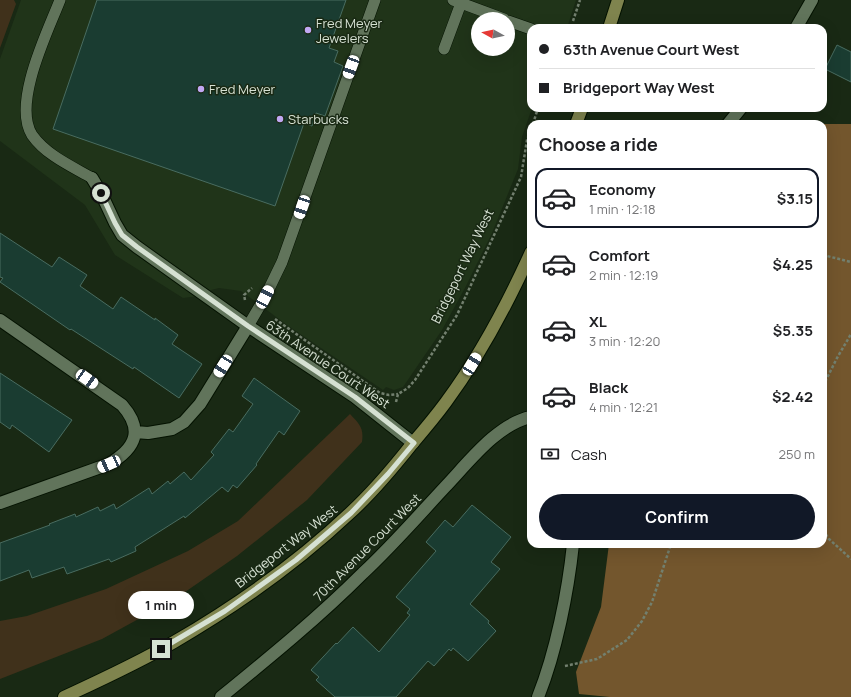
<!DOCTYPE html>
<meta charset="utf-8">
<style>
:root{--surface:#fff;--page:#f6f6f6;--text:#202124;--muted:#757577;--line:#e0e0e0;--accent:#111827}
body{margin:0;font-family:Manrope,sans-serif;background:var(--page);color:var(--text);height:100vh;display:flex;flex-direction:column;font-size:15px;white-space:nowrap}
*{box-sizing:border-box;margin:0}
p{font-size:13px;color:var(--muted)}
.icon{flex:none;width:22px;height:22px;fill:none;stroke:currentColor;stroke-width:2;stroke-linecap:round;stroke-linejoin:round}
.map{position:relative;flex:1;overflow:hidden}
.panel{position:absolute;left:527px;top:120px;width:300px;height:428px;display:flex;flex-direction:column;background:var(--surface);border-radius:12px;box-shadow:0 4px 16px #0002}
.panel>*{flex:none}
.banner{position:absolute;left:527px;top:24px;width:300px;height:88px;border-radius:12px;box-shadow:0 4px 16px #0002;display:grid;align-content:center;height:88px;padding:0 12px;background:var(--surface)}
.needle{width:26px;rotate:278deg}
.tools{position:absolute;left:471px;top:12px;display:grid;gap:8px}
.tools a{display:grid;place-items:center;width:44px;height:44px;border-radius:50%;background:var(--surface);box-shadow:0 4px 16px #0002;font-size:20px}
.end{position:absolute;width:18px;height:18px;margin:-9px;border:5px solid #d6e1d3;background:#111;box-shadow:0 0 0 2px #111}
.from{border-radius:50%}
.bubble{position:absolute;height:28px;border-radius:14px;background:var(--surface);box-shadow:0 4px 16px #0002;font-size:13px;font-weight:700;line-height:28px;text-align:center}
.car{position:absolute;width:12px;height:24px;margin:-12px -6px;border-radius:5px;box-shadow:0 0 3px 1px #0007;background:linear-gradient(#fff 24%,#345 0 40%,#fff 0 76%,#345 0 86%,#fff 0)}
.banner b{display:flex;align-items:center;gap:14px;height:38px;font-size:15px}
.banner b+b{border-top:1px solid var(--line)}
.banner i{width:10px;height:10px;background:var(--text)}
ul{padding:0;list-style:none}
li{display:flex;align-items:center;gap:12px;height:60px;margin:0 8px 6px;padding:0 4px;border:2px solid transparent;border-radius:12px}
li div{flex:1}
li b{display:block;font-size:15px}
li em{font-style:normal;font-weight:700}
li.active{border-color:var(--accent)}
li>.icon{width:36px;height:36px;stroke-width:1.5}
h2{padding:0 12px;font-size:18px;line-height:48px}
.pay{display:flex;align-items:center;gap:10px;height:44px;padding:0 12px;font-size:15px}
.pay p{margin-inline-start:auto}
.action{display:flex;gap:8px;margin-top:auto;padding:8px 12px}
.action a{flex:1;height:46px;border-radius:24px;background:var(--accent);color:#fff;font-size:16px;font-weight:700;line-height:46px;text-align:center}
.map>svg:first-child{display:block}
.built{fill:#203419;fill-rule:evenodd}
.green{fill:#40311b}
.forest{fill:#73562d}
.building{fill:#1a3c31;stroke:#496c60}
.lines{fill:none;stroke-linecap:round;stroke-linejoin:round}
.lane-casing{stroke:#041201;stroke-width:12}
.street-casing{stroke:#041201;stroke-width:14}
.secondary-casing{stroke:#041201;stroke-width:14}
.primary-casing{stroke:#041201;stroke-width:14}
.path{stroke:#73806f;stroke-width:2.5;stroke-dasharray:3 2;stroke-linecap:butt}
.lane{stroke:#61745b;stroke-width:11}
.street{stroke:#61745b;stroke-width:12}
.secondary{stroke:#61745b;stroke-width:12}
.primary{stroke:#7f844e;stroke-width:12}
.route{stroke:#d6e1d3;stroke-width:5}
.poi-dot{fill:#c1a8f3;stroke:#192914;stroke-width:1.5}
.labels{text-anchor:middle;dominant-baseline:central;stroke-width:3;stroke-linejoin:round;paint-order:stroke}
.poi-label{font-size:13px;fill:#d6e1d3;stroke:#192914;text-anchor:start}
.street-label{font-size:13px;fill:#d6e1d3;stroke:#192914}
</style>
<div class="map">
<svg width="851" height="697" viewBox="0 0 851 697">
<rect width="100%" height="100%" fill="#192914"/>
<path class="built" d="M21,0H576L567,28H531L532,108L522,137L518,169L492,233L466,286L442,330L403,387L394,390L386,387L383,390L287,325L241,291L219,288L211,290L198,296L183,298L115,255L85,205L0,141V59ZM478,19H508V49H478Z"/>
<path class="green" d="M0,0H14L16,4L0,48Z
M350,414C359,424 364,427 362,442L307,500L237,556L175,599L102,639L0,679V621L27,616L106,589L188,551L238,521Z"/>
<path class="forest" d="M823,124H851V697H610L579,694L576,672L601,607L609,544H823Z"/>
<path class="building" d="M97,0H346L329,48L338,51L334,62L343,66L325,116L316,113L312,126L304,123L275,206L53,129Z
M837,45L851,52V82L825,69Z
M0,233L52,267L59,257L87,275L80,286L113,309L121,297L155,320V318L178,335L172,344L202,364L179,398L134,367L133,369L71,329L70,330L0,282L3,278L0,277Z
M0,373L72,420L49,452L12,425L10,429L0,422Z
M254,378L300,411L284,435L279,431L256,464L257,465L237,488L233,485L228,492L222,487L185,518L184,516L135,547L136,551L111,562L109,559L67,574L64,567L32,578L29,570L0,581V543L50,525L49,524L75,514L76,517L98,507L100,511L114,504L116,509L149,488L152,494L168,481L170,484L184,472L191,480L214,455L211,452L229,429L233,432L253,404L242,396Z
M472,505L511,537L491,562L500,569L470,604L489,621L488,623L496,631L468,661L453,648L451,651L449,649L434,666L428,661L396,697H335L316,680L319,677L311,670L336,643L337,644L353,627L379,652L410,615L407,613L410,609L396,597L436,551L426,542L445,520L453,527Z"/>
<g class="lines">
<defs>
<path id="lane" d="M60,0C48,31 12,103 32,135C46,155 71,166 92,178
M453,0L504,19
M508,21L531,29
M444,49L461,3
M248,326L265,297L282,262L375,0"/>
<path id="street" d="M92,178L101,193L115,223L122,235L137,247L248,326L355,397L413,443
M0,320L122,405C144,430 136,448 109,464L0,503
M135,432L148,433L172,429L184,422L200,404L248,326
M221,697C270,657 319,617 363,573C392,546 418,516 445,487C468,463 497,424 531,417"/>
<path id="secondary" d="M796,28L812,0
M728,124L741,108
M538,697C556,652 568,592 573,544"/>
<path id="primary" d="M609,28L618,0
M576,124L582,108
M64,697C101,680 138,663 174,642C236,606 297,563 350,513C373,492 393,468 412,444C424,430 435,417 446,402C480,356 507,305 531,252"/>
</defs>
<use href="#lane" class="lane-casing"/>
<use href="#street" class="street-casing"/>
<use href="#secondary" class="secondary-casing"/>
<use href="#primary" class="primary-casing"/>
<path class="path" d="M573,21L580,0
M528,53L531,54
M533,124L538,108
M823,258L827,256L851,262
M245,300L244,295L252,288
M275,319L380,393L389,395L398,394
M823,386L837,358L851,334
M396,402L398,394L408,388L415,380L457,315L521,177L527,140L531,129
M823,530L829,539L851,559
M565,666L597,659L627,640L642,621L652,602L671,544"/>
<use href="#lane" class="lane"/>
<use href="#street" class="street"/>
<use href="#secondary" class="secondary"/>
<use href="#primary" class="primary"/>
</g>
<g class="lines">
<path class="route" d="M101,193L115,223L122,235L137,247L248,326L355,397L414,443L388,474L351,513L296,560L225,611L161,649"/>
</g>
<g class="poi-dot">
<circle cx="308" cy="30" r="4"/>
<circle cx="201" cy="89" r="4"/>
<circle cx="280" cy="119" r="4"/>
</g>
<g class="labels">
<g class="poi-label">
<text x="316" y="23">Fred Meyer<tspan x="316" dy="15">Jewelers</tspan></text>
<text x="209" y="89">Fred Meyer</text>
<text x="288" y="119">Starbucks</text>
</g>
<g class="street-label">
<text transform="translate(462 266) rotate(-64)">Bridgeport Way West</text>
<text transform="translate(328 364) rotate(34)">63th Avenue Court West</text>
<text transform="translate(286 546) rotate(-38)">Bridgeport Way West</text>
<text transform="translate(367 547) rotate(-45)">70th Avenue Court West</text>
</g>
</g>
</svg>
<div class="tools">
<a><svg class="needle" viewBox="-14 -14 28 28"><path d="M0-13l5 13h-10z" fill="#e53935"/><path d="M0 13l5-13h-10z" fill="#757577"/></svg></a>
</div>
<i class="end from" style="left:101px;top:193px"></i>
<i class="end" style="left:161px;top:649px"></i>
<div class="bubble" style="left:128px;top:591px;width:66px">1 min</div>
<i class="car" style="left:351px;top:67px;rotate:200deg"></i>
<i class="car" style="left:302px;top:207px;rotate:199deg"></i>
<i class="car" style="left:265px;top:297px;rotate:27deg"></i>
<i class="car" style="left:472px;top:364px;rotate:31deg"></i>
<i class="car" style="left:223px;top:366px;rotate:212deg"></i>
<i class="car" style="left:87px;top:379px;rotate:124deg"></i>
<i class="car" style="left:109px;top:464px;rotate:246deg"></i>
<div class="banner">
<b><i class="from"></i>63th Avenue Court West</b>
<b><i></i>Bridgeport Way West</b>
</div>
<section class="panel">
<h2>Choose a ride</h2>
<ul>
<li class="active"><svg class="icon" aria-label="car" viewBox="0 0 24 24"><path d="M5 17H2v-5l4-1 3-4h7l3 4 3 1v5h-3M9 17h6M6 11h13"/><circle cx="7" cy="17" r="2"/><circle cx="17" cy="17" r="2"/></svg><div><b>Economy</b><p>1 min · 12:18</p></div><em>$3.15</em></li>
<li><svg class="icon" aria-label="car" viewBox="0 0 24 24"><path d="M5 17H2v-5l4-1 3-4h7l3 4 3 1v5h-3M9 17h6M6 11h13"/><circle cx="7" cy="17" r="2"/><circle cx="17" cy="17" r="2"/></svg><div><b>Comfort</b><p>2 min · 12:19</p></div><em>$4.25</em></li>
<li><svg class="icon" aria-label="car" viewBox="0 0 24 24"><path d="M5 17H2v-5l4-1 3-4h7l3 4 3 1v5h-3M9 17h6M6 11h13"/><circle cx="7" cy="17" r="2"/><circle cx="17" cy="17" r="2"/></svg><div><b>XL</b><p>3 min · 12:20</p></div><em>$5.35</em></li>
<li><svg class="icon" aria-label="car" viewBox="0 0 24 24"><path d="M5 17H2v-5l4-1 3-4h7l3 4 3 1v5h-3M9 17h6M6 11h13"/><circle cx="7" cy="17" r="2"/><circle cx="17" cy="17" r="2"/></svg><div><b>Black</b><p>4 min · 12:21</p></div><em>$2.42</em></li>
</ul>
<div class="pay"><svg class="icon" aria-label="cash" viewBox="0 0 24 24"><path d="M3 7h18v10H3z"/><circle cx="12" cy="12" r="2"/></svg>Cash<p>250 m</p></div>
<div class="action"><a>Confirm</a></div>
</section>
</div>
